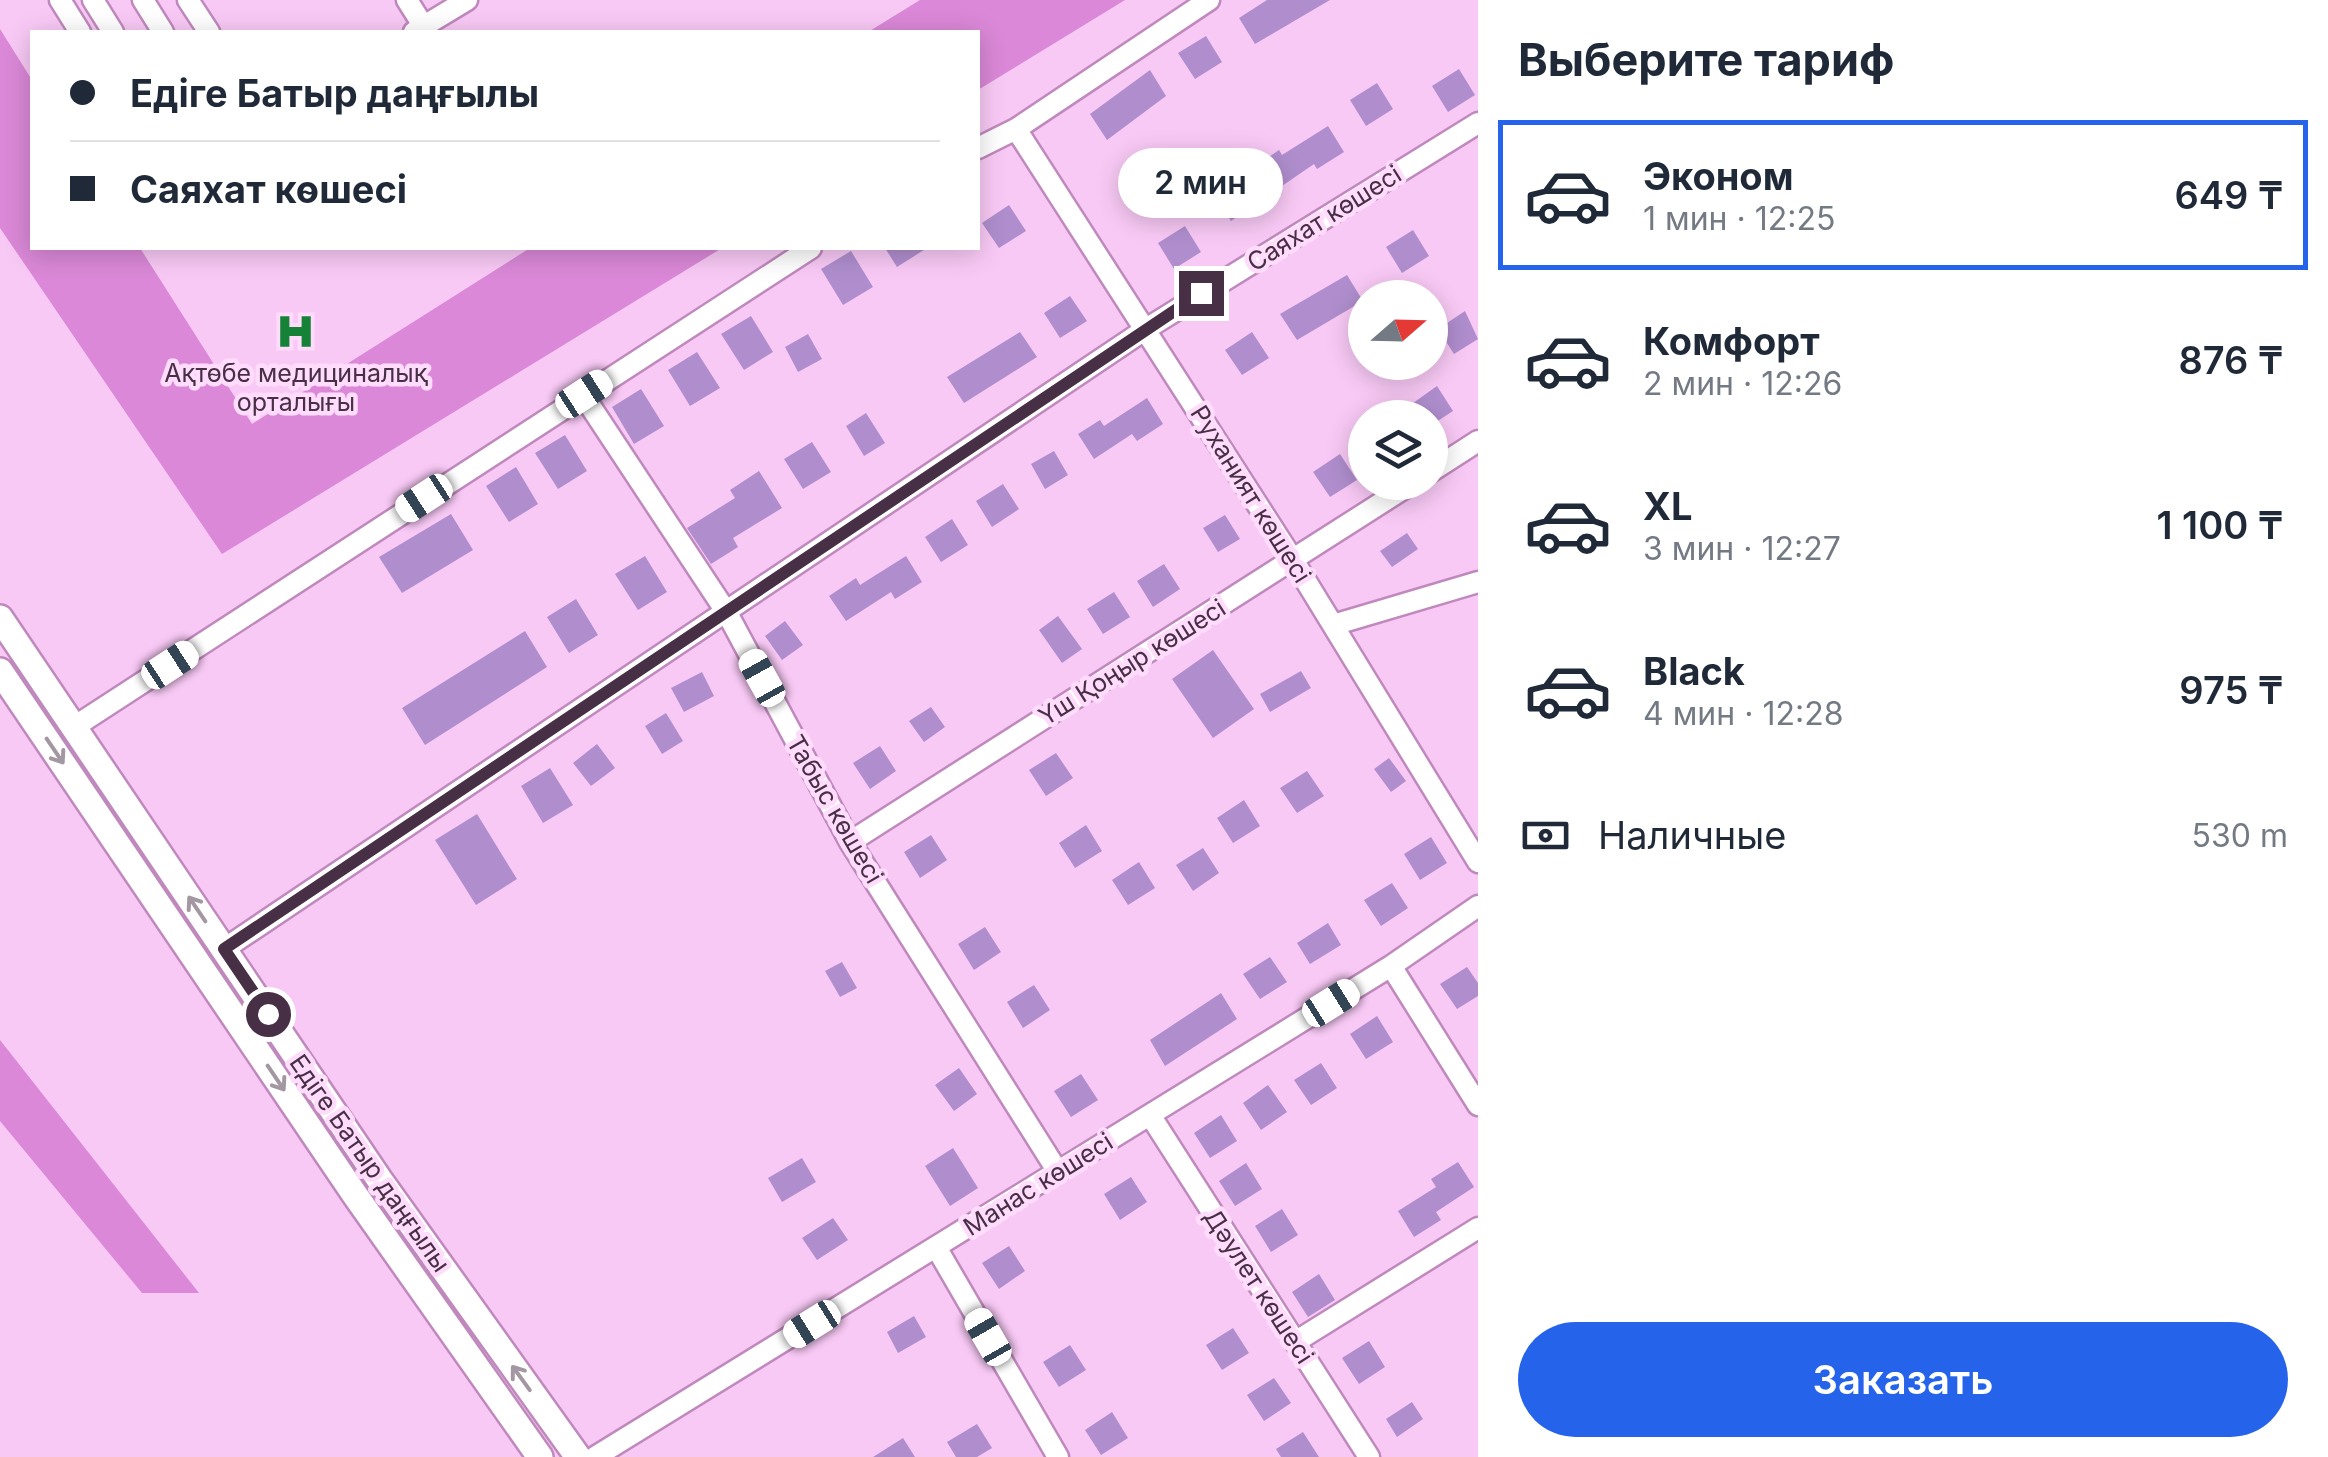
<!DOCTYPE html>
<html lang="ru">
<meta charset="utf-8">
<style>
:root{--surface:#fff;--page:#f6f6f7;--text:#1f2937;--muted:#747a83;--line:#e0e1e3;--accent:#2563eb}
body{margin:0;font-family:Inter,sans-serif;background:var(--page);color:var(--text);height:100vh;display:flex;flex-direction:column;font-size:38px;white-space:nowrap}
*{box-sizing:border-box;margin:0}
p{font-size:32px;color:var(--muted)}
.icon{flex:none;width:55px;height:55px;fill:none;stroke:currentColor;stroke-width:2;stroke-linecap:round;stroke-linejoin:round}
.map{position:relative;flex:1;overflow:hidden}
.drawer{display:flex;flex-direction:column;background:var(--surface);width:850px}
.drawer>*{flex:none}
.banner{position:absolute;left:30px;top:30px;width:950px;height:220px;border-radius:0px;box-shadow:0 5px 25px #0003;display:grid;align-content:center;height:220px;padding:0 40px;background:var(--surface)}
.needle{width:65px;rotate:70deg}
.buttons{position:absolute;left:1348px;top:280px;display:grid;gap:20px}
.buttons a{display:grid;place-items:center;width:100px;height:100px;border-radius:50%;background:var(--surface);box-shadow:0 5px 25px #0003;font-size:50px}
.end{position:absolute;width:45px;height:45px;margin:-22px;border:12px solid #473046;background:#fff;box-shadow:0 0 0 5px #fff}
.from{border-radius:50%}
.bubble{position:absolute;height:70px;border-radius:35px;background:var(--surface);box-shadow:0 5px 25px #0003;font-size:32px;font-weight:600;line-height:70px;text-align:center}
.car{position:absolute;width:30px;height:60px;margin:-30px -15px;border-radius:12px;box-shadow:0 0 8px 2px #0007;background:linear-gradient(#fff 24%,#345 0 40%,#fff 0 76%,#345 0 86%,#fff 0)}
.banner b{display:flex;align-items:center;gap:35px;height:95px;font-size:38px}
.banner b+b{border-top:2px solid var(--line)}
.banner i{width:25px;height:25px;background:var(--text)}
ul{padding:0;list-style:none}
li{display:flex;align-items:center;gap:30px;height:150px;margin:0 20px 15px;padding:0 20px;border:5px solid transparent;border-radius:0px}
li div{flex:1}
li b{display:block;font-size:38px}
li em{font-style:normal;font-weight:600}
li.on{border-color:var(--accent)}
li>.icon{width:90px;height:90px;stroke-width:1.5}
h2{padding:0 40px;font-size:45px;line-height:120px}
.pay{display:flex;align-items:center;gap:25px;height:110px;padding:0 40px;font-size:38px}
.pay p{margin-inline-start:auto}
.cta{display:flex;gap:20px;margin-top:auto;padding:20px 40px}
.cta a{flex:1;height:115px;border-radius:60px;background:var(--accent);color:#fff;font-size:40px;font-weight:600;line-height:115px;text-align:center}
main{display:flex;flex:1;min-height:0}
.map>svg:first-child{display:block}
.forest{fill:#da88d7}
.building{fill:#b08ece}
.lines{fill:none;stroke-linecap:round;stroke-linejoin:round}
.minor-casing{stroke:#c089bd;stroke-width:25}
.major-casing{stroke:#c089bd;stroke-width:30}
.minor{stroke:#fff;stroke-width:20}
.major{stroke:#fff;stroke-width:25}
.oneway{stroke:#a398a2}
.route{stroke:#473046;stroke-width:12}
.labels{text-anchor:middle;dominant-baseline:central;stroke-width:9;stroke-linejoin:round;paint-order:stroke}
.street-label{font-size:25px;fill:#473046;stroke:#ffdbfc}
.poi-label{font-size:25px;fill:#473046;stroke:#ffdbfc}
</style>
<main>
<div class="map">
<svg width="1478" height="1457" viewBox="0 0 1478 1457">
<rect width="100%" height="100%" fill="#f8c9f5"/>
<path class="forest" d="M920,0H1125L978,90V32H868Z
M0,29L32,80V248H140L252,424L530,248H722L222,554L0,228Z
M0,1040L199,1293H142L0,1121Z"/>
<path class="building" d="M1267,0H1330L1255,44L1239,18Z
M1206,36L1222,62L1195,79L1178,53Z
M1459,69L1475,95L1448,112L1432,86Z
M1150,70L1166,96L1107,140L1090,114Z
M1377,83L1393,109L1366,126L1350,100Z
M1328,126L1344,152L1317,169L1314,164L1231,221L1214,195L1279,150L1282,155Z
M1009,205L1026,231L999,248L982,223Z
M1185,226L1201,252L1174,269L1158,243Z
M1413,230L1429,256L1402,273L1386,247Z
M885,248H927L897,267Z
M851,251L873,287L843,305L821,269Z
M1347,275L1363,301L1297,340L1280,314Z
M1070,296L1087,321L1060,338L1044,313Z
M1465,311L1478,339L1454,354L1438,329Z
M751,316L773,352L744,370L721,334Z
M1020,332L1037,357L964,403L947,377Z
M1252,332L1269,358L1242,375L1225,350Z
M808,334L822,359L798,372L785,347Z
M697,352L720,388L690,406L668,370Z
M1437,386L1453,411L1430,426V418H1392Z
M641,389L664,426L634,444L612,407Z
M1147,398L1163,424L1137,441L1132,434L1094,459L1078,434L1100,420L1104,426Z
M866,413L885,443L864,456L846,426Z
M565,435L587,471L558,489L535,453Z
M812,442L831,472L803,489L784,459Z
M1054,451L1068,475L1045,489L1031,464Z
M1340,454L1357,480L1330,497L1313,472Z
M516,467L538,504L509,522L486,486Z
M759,471L782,508L733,538L738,547L711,564L687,528L735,498L730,490Z
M1003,484L1019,509L992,527L976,501Z
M451,514L473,550L402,593L379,557Z
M1225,515L1240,539L1218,552L1203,528Z
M952,519L968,545L941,562L925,537Z
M1407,533L1418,549L1392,567L1380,551Z
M645,556L667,592L638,610L615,574Z
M906,556L922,582L895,599L891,592L846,621L829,596L856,578L860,585Z
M1164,564L1180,589L1153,607L1137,581Z
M1114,592L1130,617L1103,634L1087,609Z
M576,599L598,635L569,653L547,617Z
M1058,616L1082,649L1062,663L1039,630Z
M785,621L803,645L782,660L765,636Z
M525,631L547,667L425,745L402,708Z
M1213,650L1254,709L1213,738L1172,679Z
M1301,671L1311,688L1270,712L1260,694Z
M702,672L714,696L684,712L671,688Z
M931,707L945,727L924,742L909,721Z
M666,713L683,741L662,754L645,726Z
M597,744L615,768L591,786L573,763Z
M880,746L896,771L870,789L853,763Z
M1056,753L1073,778L1046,796L1029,770Z
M1389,758L1406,781L1391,792L1374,769Z
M550,768L573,805L543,823L521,786Z
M1307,771L1324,796L1297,813L1280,788Z
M1244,800L1260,826L1233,843L1217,818Z
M477,814L517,879L476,905L435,840Z
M1086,825L1102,851L1075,868L1059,843Z
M931,835L947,860L920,878L904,852Z
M1431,837L1447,863L1420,880L1404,854Z
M1203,848L1219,873L1193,891L1176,865Z
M1139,862L1155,888L1128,905L1112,880Z
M1392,883L1408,908L1381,926L1364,900Z
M1328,923L1341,945L1310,964L1297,943Z
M985,927L1001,952L974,970L958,944Z
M1270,957L1287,982L1260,999L1243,974Z
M842,962L857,988L840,997L825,971Z
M1467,967L1478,983V996L1457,1009L1440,984Z
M1034,985L1050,1010L1023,1028L1007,1002Z
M1221,993L1237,1019L1165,1066L1150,1040Z
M1377,1016L1393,1042L1366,1059L1350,1034Z
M1321,1063L1337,1088L1311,1105L1294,1080Z
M959,1068L977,1094L954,1111L935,1085Z
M1081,1074L1098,1100L1071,1117L1054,1091Z
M1268,1085L1287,1112L1261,1130L1243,1103Z
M1221,1115L1237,1141L1210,1158L1194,1133Z
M953,1148L978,1188L950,1206L925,1166Z
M802,1158L816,1182L782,1202L768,1178Z
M1458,1162L1474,1187L1436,1212L1441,1220L1414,1237L1398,1211L1436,1187L1431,1179Z
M1246,1163L1262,1189L1235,1206L1219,1181Z
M1131,1177L1147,1202L1120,1220L1104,1194Z
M1282,1209L1298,1235L1271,1252L1255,1226Z
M833,1218L848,1240L817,1260L802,1238Z
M1009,1246L1025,1271L999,1289L982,1263Z
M1319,1274L1335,1300L1308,1317L1292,1292Z
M914,1316L926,1337L898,1353L887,1332Z
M1233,1328L1249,1353L1222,1370L1206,1345Z
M1369,1341L1385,1367L1359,1384L1342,1358Z
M1070,1345L1086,1370L1059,1387L1043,1362Z
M1274,1378L1291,1403L1264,1421L1247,1395Z
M1412,1402L1423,1419L1397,1437L1386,1419Z
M1112,1412L1128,1438L1101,1455L1085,1430Z
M977,1424L992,1448L977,1457H956L947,1442Z
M1303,1432L1319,1457H1281L1276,1449Z
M903,1438L915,1457H873Z"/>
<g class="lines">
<defs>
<path id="minor" d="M60,0L80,32
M93,0L113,32
M143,0L163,32
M188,0L209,32
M407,0L424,27
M414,32L467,0
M1016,129L1293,560L1478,862
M978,148L1016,129L1209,0
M583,395L727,613L850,842L1058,1172
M1430,472L1478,441
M1333,625L1478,582
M74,727L811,248
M850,842L1414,482
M224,949L1146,329L1478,123
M1391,966L1478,1105
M1150,1115L1369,1457
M936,1247L1058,1457
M1295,1342L1478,1228
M595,1457L1391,966L1478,906"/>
<path id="major" d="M0,618L379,1179L578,1457
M0,671L355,1195L540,1457"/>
</defs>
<use href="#minor" class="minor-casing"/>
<use href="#major" class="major-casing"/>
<use href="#minor" class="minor"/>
<use href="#major" class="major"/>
</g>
<defs><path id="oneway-shaft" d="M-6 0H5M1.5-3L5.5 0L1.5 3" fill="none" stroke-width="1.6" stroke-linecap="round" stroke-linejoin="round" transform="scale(2.5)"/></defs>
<g class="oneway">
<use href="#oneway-shaft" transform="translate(55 751) rotate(56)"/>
<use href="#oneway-shaft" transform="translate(197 909) rotate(-124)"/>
<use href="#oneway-shaft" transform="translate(276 1078) rotate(56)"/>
<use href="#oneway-shaft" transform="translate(521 1378) rotate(-126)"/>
</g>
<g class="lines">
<path class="route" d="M268,1014L224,949L1201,293"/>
</g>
<defs>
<symbol id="hospital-bare" viewBox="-9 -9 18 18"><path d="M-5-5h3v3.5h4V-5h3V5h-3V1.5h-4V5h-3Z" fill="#158238" stroke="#ffdbfc" stroke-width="2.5" paint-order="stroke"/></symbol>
</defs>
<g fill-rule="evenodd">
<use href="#hospital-bare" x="268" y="304" width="55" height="55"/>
</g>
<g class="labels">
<g class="street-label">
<text transform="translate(1324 218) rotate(-32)">Саяхат көшесі</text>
<text transform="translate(1251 494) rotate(58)">Руханият көшесі</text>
<text transform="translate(1132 662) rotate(-32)">Үш Қоңыр көшесі</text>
<text transform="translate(835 809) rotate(60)">Табыс көшесі</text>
<text transform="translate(370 1163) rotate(55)">Едіге Батыр даңғылы</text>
<text transform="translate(1038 1184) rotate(-32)">Манас көшесі</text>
<text transform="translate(1259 1286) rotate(57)">Дәулет көшесі</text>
</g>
<g class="poi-label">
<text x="296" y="373">Ақтөбе медициналық<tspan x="296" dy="29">орталығы</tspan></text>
</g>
</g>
</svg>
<div class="buttons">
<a><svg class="needle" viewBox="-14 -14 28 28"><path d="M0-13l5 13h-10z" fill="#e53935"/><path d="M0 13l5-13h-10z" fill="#747a83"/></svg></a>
<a><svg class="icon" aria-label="layers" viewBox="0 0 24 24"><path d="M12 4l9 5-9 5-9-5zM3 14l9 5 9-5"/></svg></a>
</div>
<i class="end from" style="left:268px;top:1014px"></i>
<i class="end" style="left:1201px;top:293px"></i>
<div class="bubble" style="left:1118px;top:148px;width:165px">2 мин</div>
<i class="car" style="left:584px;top:394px;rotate:57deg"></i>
<i class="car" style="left:424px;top:498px;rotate:237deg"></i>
<i class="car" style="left:170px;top:665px;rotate:57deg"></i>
<i class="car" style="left:762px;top:678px;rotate:331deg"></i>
<i class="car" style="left:1331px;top:1003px;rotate:58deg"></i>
<i class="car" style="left:812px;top:1324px;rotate:238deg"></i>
<i class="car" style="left:988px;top:1337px;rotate:330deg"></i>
<div class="banner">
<b><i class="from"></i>Едіге Батыр даңғылы</b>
<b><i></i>Саяхат көшесі</b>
</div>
</div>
<section class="drawer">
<h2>Выберите тариф</h2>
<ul>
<li class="on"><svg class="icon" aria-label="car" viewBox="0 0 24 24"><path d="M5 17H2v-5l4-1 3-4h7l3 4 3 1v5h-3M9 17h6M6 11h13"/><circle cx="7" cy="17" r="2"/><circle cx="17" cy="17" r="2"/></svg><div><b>Эконом</b><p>1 мин · 12:25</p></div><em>649 ₸</em></li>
<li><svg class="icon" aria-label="car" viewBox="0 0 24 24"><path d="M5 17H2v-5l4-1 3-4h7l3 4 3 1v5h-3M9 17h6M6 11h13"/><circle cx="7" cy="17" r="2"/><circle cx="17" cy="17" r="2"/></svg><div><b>Комфорт</b><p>2 мин · 12:26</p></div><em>876 ₸</em></li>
<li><svg class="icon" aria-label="car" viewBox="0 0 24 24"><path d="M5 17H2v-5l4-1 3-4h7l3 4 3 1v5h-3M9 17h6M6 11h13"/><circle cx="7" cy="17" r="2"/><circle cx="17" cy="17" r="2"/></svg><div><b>XL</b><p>3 мин · 12:27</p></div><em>1 100 ₸</em></li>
<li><svg class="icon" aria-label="car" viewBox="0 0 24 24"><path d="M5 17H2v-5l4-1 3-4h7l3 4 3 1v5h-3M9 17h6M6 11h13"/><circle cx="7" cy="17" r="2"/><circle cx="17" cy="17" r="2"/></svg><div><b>Black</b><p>4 мин · 12:28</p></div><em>975 ₸</em></li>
</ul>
<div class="pay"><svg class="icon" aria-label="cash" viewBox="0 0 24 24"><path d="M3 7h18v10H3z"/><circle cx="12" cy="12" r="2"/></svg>Наличные<p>530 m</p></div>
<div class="cta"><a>Заказать</a></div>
</section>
</main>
